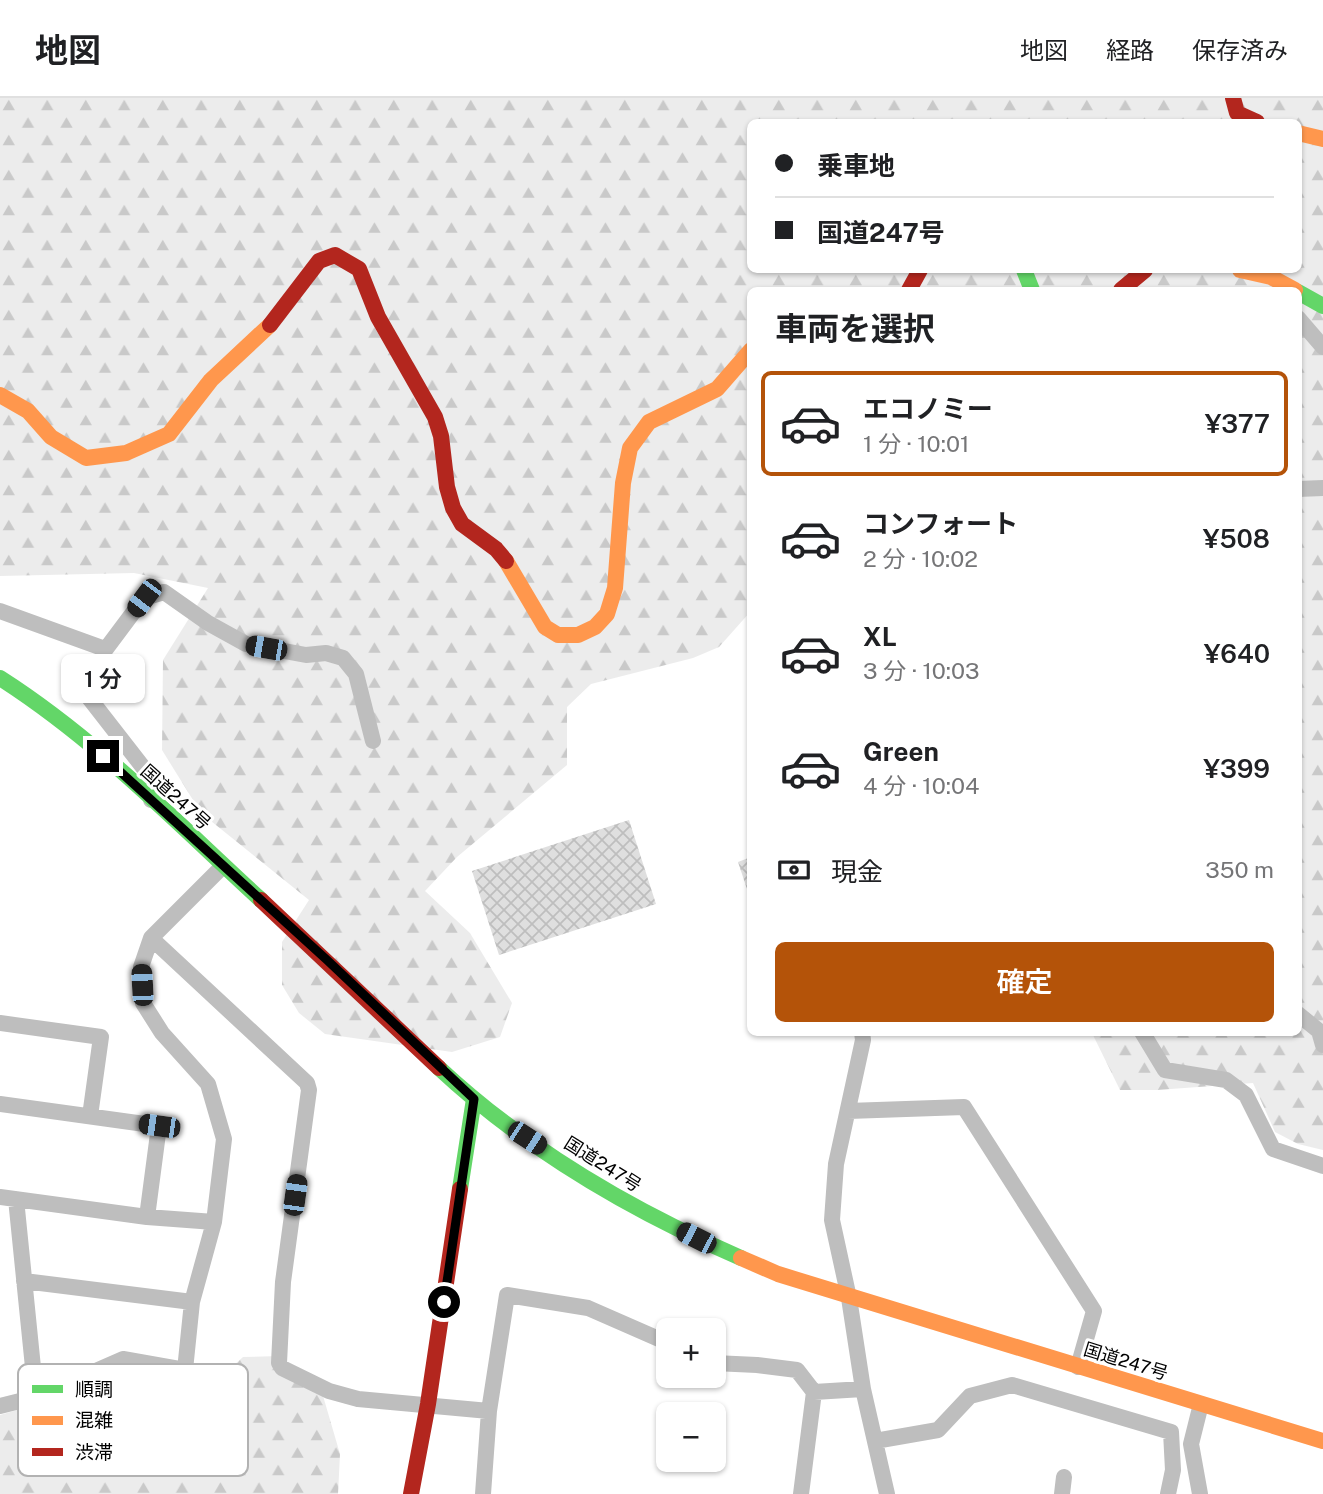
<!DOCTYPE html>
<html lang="ja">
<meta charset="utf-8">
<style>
:root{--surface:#fff;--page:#f6f6f6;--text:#202124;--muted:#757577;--line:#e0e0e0;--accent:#b45309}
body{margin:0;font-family:"Public Sans","Noto Sans JP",sans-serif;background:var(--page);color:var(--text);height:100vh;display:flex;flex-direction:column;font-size:26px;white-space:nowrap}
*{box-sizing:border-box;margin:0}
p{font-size:23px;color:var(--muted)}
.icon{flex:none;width:38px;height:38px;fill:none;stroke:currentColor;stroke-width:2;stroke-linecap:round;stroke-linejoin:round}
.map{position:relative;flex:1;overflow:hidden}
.drawer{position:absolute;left:747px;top:189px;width:555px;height:749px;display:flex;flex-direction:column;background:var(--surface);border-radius:10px;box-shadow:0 2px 5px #0004}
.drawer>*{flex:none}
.hud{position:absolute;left:747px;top:21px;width:555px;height:154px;border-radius:10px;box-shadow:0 2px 5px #0004;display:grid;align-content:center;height:154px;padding:0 28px;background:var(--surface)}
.buttons{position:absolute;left:656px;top:1220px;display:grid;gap:14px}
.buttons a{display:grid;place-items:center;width:70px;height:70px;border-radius:10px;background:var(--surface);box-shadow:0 2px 5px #0004;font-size:35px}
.end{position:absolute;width:32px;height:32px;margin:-16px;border:9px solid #000;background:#fff;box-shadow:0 0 0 4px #fff}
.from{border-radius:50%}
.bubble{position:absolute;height:49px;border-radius:10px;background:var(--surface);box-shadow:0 2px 5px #0004;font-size:23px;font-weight:600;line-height:49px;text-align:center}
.car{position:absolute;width:21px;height:42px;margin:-21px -10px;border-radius:9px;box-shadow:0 0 5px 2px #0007;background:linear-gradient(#222 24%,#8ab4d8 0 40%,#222 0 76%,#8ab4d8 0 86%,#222 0)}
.hud b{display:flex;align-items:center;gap:24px;height:66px;font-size:26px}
.hud b+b{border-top:2px solid var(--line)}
.hud i{width:18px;height:18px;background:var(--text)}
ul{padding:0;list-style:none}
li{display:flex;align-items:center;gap:21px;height:105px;margin:0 14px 10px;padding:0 14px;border:4px solid transparent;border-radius:10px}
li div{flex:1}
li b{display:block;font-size:26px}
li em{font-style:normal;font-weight:600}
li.current{border-color:var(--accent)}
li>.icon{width:63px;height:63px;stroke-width:1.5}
h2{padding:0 28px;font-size:32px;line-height:84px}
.pay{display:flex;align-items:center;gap:18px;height:77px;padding:0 28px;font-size:26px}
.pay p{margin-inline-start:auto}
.cta{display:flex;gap:14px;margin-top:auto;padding:14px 28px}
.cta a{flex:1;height:80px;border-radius:10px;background:var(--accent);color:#fff;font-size:28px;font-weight:600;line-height:80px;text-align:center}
header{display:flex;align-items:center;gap:42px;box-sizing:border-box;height:98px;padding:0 35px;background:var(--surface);border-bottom:2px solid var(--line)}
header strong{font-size:33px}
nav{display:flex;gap:38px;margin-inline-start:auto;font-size:24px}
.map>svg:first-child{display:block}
.forest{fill:url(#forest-firs);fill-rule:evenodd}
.building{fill:url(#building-cross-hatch)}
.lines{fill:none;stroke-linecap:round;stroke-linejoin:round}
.street{stroke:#bebebe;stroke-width:16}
.fast{stroke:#63d668;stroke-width:16}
.slow{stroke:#ff974d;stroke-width:16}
.jam{stroke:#b3261e;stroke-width:16}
.route{stroke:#000;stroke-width:9}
.labels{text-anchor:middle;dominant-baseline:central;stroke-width:6;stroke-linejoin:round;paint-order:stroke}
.street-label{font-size:18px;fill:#000;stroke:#fff}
.key{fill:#fff;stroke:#b2b2b2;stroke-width:2}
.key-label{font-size:19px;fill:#000}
</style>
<header>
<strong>地図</strong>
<nav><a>地図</a><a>経路</a><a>保存済み</a></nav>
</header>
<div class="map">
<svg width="1323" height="1396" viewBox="0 0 1323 1396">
<defs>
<pattern id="forest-firs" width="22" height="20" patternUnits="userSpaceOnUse" patternTransform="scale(1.75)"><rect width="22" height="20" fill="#ececec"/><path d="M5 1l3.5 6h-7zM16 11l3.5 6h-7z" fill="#c9c9c9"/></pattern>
<pattern id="building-cross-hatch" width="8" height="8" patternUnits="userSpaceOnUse" patternTransform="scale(1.75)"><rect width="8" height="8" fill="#dfdfdf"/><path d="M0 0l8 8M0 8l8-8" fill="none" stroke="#bebebe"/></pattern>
</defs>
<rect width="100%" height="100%" fill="#fff"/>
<path class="forest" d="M0,0H1323V1052L1298,1046L1275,1034L1253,985L1157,992H1120L1092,935L1298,934V192H751V513L719,549L693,560L591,586L567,609V667L457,759L425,793L470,835L512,905L500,939L452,954L325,936L299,915L282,887V844L309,802L201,715L162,652L163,562L208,490L134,475L0,478ZM751,24H1298V172H751Z
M280,1258L321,1291L340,1356L338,1396H0V1317L38,1306L122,1270L185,1280L210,1289L243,1259Z"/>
<path class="building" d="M629,722L656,806L499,857L472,773Z
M751,759V796L749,797L738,764Z"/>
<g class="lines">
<path class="street" d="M1298,220L1323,249
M1298,391L1323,390
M0,513L105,551
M151,702L160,691L79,587L144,500L164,494L208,525L246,546L306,557L326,555L343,560L356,576L373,643
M151,840L307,985L309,992L283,1184L279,1265L282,1270L329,1293L358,1301L489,1313
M1298,916L1319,933L1323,947
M0,925L101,939L90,1018
M862,934L863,942L836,1066L832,1122L849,1200L863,1291L887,1396
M1142,934L1165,972L1226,982L1246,997L1273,1051L1323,1068
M0,1006L159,1028L147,1119
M848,1013L964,1009L1094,1213L1078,1269
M0,1099L147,1119L214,1124
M16,1101L36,1299
M24,1183L192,1204
M714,1265L757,1267L797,1272L814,1294L801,1396
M814,1294L863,1291
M0,1308L36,1299L123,1261L185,1272L192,1204L214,1124L224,1041L208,986L162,935L143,905L141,869L151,840L223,768
M875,1343L938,1332L970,1298L1012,1287L1171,1334L1173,1372L1168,1396
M483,1396L489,1313L507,1197L588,1210L668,1245
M1062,1396L1064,1379
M1200,1396L1191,1346L1201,1306"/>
<path class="fast" d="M1024,172L1032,192
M1298,194L1323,208
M0,580C97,642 177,725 261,802
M439,970C526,1051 632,1113 741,1160
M460,1091L474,1001"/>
<path class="slow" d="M1298,35L1323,41
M1240,172L1271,179L1295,192
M0,297L28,313L51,339L86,360L126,355L169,336L211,282L270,227
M506,463L545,529L558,537H578L595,529L607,516L615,490L623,385L630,350L649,324L717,291L751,252
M741,1160L778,1176L1323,1343"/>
<path class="jam" d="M1233,0L1237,15L1257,24
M909,192L920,172
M1121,192L1145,172
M270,227L319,163L335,157L359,171L378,219L435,319L441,338L447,389L453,410L462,426L496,451L506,463
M261,802L439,970
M411,1396L428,1306L460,1091"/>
</g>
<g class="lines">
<path class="route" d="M103,658L327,862L474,1001L444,1204"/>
</g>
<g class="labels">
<g class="street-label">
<text transform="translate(176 699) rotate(42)">国道247号</text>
<text transform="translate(603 1066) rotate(32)">国道247号</text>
<text transform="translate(1126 1263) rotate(17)">国道247号</text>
</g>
</g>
<rect x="18" y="1266" width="230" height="112" rx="10" class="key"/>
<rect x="32" y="1287" width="31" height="8" fill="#63d668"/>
<rect x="32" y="1318" width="31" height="9" fill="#ff974d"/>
<rect x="32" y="1350" width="31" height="8" fill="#b3261e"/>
<g class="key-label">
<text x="75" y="1298">順調</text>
<text x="75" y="1329">混雑</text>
<text x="75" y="1361">渋滞</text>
</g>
</svg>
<div class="buttons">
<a>+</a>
<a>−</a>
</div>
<i class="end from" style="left:444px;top:1204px"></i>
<i class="end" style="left:103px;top:658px"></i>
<div class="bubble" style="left:61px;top:556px;width:84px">1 分</div>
<i class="car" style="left:144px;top:500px;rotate:217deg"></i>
<i class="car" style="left:266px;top:550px;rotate:280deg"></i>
<i class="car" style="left:142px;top:887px;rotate:357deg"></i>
<i class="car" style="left:159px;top:1028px;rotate:278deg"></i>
<i class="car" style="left:527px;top:1040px;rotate:123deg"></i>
<i class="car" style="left:295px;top:1097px;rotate:8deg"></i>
<i class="car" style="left:696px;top:1140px;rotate:297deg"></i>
<div class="hud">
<b><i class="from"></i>乗車地</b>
<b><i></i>国道247号</b>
</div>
<section class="drawer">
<h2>車両を選択</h2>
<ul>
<li class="current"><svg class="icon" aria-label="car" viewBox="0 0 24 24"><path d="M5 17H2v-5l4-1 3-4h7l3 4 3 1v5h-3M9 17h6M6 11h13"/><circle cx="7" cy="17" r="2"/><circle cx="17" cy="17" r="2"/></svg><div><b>エコノミー</b><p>1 分 · 10:01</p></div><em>¥377</em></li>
<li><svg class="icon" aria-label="car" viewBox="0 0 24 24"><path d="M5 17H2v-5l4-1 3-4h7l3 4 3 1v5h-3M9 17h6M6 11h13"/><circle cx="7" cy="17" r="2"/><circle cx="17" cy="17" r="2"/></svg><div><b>コンフォート</b><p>2 分 · 10:02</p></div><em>¥508</em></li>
<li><svg class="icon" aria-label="car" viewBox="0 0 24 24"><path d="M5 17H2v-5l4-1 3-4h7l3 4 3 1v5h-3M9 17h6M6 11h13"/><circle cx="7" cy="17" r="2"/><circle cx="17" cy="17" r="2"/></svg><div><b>XL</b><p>3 分 · 10:03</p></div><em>¥640</em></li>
<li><svg class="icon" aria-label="car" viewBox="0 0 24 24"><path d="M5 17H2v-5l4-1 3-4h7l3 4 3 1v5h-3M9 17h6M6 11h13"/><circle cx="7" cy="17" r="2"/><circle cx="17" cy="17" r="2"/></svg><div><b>Green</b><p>4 分 · 10:04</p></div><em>¥399</em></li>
</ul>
<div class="pay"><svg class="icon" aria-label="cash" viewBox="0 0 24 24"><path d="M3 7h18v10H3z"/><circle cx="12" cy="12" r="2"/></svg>現金<p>350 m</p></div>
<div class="cta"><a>確定</a></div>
</section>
</div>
